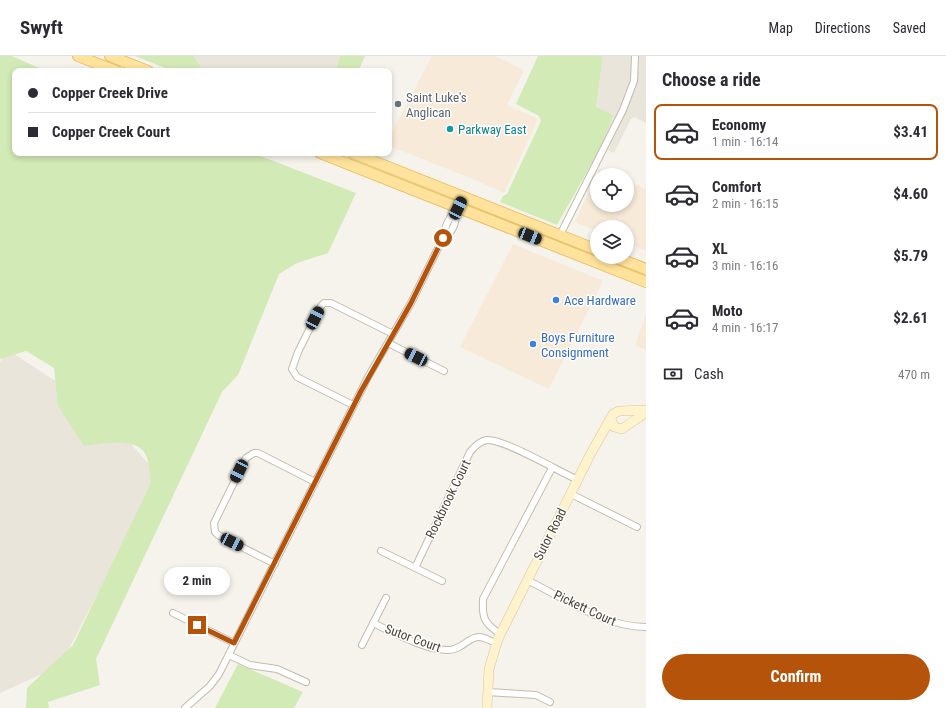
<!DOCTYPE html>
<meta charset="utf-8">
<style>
:root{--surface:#fff;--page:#f2f2f3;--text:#2b2b33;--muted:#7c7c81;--line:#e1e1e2;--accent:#b45309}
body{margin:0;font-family:"Roboto Condensed",sans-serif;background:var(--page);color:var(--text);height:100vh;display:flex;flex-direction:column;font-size:15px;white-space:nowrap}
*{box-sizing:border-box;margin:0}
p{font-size:13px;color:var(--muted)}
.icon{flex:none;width:22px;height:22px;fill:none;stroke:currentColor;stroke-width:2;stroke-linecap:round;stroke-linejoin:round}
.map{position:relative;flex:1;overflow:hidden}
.side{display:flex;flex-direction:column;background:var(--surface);width:300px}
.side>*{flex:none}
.top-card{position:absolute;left:12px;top:12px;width:380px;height:88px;border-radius:8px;box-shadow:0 2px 6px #0003;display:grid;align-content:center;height:88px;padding:0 16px;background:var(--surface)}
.fabs{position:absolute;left:590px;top:112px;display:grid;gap:8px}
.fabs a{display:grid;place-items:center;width:44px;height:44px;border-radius:50%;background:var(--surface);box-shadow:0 2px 6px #0003;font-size:20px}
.end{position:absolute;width:18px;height:18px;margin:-9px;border:5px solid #b45309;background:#fff;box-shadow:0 0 0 2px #fff}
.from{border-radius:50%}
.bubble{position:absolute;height:28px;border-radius:14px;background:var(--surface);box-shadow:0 2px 6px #0003;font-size:13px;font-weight:700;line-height:28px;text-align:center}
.car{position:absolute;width:12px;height:24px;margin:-12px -6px;border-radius:5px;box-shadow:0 0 3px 1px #0007;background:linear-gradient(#222 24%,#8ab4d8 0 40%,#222 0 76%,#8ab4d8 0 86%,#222 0)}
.top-card b{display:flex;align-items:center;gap:14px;height:38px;font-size:15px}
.top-card b+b{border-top:1px solid var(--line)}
.top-card i{width:10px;height:10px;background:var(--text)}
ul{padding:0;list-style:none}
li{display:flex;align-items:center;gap:12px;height:56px;margin:0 8px 6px;padding:0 8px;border:2px solid transparent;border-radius:8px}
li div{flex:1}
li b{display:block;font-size:15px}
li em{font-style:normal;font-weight:700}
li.selected{border-color:var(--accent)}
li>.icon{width:36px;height:36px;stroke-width:1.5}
h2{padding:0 16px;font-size:18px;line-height:48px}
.pay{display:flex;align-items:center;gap:10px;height:44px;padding:0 16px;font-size:15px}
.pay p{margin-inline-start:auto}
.action{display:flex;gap:8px;margin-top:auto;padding:8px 16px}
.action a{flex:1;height:46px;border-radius:24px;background:var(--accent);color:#fff;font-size:16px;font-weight:700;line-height:46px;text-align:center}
header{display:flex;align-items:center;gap:24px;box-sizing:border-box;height:56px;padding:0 20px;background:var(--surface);border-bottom:1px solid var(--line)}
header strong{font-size:19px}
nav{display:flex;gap:22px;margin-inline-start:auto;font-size:14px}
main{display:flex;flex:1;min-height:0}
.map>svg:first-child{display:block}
.residential{fill:#eae5da}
.commercial{fill:#f7ead8}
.green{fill:#d2eab5}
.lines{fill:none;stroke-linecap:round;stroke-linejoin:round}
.street-casing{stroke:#c2bbae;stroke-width:8}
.secondary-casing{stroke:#d6c79b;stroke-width:10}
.primary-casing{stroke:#e6c16a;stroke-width:12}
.street{stroke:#fff;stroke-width:6}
.secondary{stroke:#fff3cd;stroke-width:9}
.primary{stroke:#ffe39c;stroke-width:10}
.route{stroke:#b45309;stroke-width:5}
.worship-dot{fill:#6b7280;stroke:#fff;stroke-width:1.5}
.culture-dot{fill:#0f9aa8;stroke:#fff;stroke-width:1.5}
.shop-dot{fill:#3f7fe0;stroke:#fff;stroke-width:1.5}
.labels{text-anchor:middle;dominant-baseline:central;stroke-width:3;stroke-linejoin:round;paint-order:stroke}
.worship-label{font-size:13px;fill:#5b616d;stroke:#fff;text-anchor:start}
.culture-label{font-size:13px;fill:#0d838f;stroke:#fff;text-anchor:start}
.shop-label{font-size:13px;fill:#366cbe;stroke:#fff;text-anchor:start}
.street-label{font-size:13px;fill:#4b4439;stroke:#fff}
</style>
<header>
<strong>Swyft</strong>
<nav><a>Map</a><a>Directions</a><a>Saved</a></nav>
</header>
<main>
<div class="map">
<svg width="646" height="652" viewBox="0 0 646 652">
<rect width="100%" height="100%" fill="#f6f3ec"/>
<path class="residential" d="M194,0H340L336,15H199L201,11Z
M603,0H632V9L630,25L625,42L602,91L596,52Z
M639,0H646V67L635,61L631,63L614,97L608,94L626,56L637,26Z
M8,294L101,355L159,419L60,610L0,637V306Z"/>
<path class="commercial" d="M432,0H495L524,14L507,49L538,63L504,137L473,123L389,90V82Z
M599,113L612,119H597V149H627V125L646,133V195L627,187V171H597V175L575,166Z
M513,188L603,225L549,333L460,291Z
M646,259V294L635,289Z"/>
<path class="green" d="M0,0H12L46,15H15V97H253L356,137L328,197L297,207L279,218L238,319L222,336L96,603L100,629L48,646L49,652H26L27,632L73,589L151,427C150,419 150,410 147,402C140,379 101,388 84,390L58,350L54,312L26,295L0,303Z
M135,0H194L201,11L199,15H173Z
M340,0H365L358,15H336Z
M538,0H603L596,51L613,59L601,91L557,169L500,146L503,140L507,138L541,65L539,60L516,48Z
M238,608L303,636L294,652H215Z"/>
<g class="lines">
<defs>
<path id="street" d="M560,179L623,54L634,25L635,0
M443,182C454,176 456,166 457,153
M388,287L444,315
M353,349L297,321L292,313L298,296L321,250L324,247H331L393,278
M571,438L637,471
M381,495L442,525
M275,508L218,479L215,476L214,467L246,402L254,397H258L315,426
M415,512L470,396C474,391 480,385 487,384C502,382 560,416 578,424
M527,524C564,542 603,571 646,571
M173,557L234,587
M373,567C394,577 425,594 448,594C462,594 468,581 479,581C484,581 491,585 496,587
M500,578C484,567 482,562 483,543L552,412
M362,589L386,542
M229,599L250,609L277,613L306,626
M488,636L536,639L550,646
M185,652L210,630L219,618L368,321L411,247L443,182C444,166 456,155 463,140"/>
<path id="secondary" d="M611,363L614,371L622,373L645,357
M487,652L489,613L498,583L590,399L613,358L619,355L646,354"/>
<path id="primary" d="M78,0L116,15
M110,0L148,15
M320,97L646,226
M353,97L597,194
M615,201L646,213"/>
</defs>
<use href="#street" class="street-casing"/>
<use href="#secondary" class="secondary-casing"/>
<use href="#primary" class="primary-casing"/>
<use href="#street" class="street"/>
<use href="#secondary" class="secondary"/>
<use href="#primary" class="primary"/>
</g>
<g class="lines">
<path class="route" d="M197,569L234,587L361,335L411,247L443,182"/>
</g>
<circle class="worship-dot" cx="398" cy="48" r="4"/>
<circle class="culture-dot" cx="450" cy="73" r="4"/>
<g class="shop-dot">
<circle cx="556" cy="244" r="4"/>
<circle cx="533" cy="288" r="4"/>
</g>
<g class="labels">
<g class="worship-label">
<text x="406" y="41">Saint Luke's<tspan x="406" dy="15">Anglican</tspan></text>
</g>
<g class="culture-label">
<text x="458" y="73">Parkway East</text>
</g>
<g class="shop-label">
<text x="564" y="244">Ace Hardware</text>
<text x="541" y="281">Boys Furniture<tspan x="541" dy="15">Consignment</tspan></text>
</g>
<g class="street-label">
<text transform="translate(448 443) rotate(-64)">Rockbrook Court</text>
<text transform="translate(550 478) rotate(-63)">Sutor Road</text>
<text transform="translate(585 552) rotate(25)">Pickett Court</text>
<text transform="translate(413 582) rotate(20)">Sutor Court</text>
</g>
</g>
</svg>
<div class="fabs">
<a><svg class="icon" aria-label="locate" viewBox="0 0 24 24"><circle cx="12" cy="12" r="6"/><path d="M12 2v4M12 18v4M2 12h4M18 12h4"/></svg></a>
<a><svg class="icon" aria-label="layers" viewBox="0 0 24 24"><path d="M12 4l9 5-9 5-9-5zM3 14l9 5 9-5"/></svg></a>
</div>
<i class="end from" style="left:443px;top:182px"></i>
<i class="end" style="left:197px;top:569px"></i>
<div class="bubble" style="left:164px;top:511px;width:66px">2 min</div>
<i class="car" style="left:458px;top:152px;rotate:26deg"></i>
<i class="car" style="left:530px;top:180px;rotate:112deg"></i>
<i class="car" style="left:315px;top:262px;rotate:27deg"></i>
<i class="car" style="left:416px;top:301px;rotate:297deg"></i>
<i class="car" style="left:239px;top:415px;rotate:206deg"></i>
<i class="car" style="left:232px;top:486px;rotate:116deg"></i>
<div class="top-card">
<b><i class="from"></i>Copper Creek Drive</b>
<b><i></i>Copper Creek Court</b>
</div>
</div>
<section class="side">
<h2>Choose a ride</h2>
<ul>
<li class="selected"><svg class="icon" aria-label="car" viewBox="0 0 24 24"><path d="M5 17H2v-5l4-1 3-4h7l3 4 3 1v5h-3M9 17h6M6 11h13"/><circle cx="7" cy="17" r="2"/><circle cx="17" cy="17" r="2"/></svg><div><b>Economy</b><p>1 min · 16:14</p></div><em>$3.41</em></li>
<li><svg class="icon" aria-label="car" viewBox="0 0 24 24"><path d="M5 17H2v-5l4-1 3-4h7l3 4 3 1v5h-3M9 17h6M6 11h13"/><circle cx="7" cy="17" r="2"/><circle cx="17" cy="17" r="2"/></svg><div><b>Comfort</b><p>2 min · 16:15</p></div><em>$4.60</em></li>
<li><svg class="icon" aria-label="car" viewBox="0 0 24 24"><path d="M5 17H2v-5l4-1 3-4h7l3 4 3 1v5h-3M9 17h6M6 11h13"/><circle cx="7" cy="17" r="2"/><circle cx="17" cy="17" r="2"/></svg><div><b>XL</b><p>3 min · 16:16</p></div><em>$5.79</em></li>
<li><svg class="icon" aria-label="car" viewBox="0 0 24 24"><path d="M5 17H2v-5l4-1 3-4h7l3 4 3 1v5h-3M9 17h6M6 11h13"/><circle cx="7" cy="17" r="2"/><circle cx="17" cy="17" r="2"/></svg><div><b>Moto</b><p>4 min · 16:17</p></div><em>$2.61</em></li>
</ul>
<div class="pay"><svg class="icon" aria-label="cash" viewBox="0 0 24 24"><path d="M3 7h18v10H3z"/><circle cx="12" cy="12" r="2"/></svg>Cash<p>470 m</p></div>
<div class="action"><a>Confirm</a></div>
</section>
</main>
